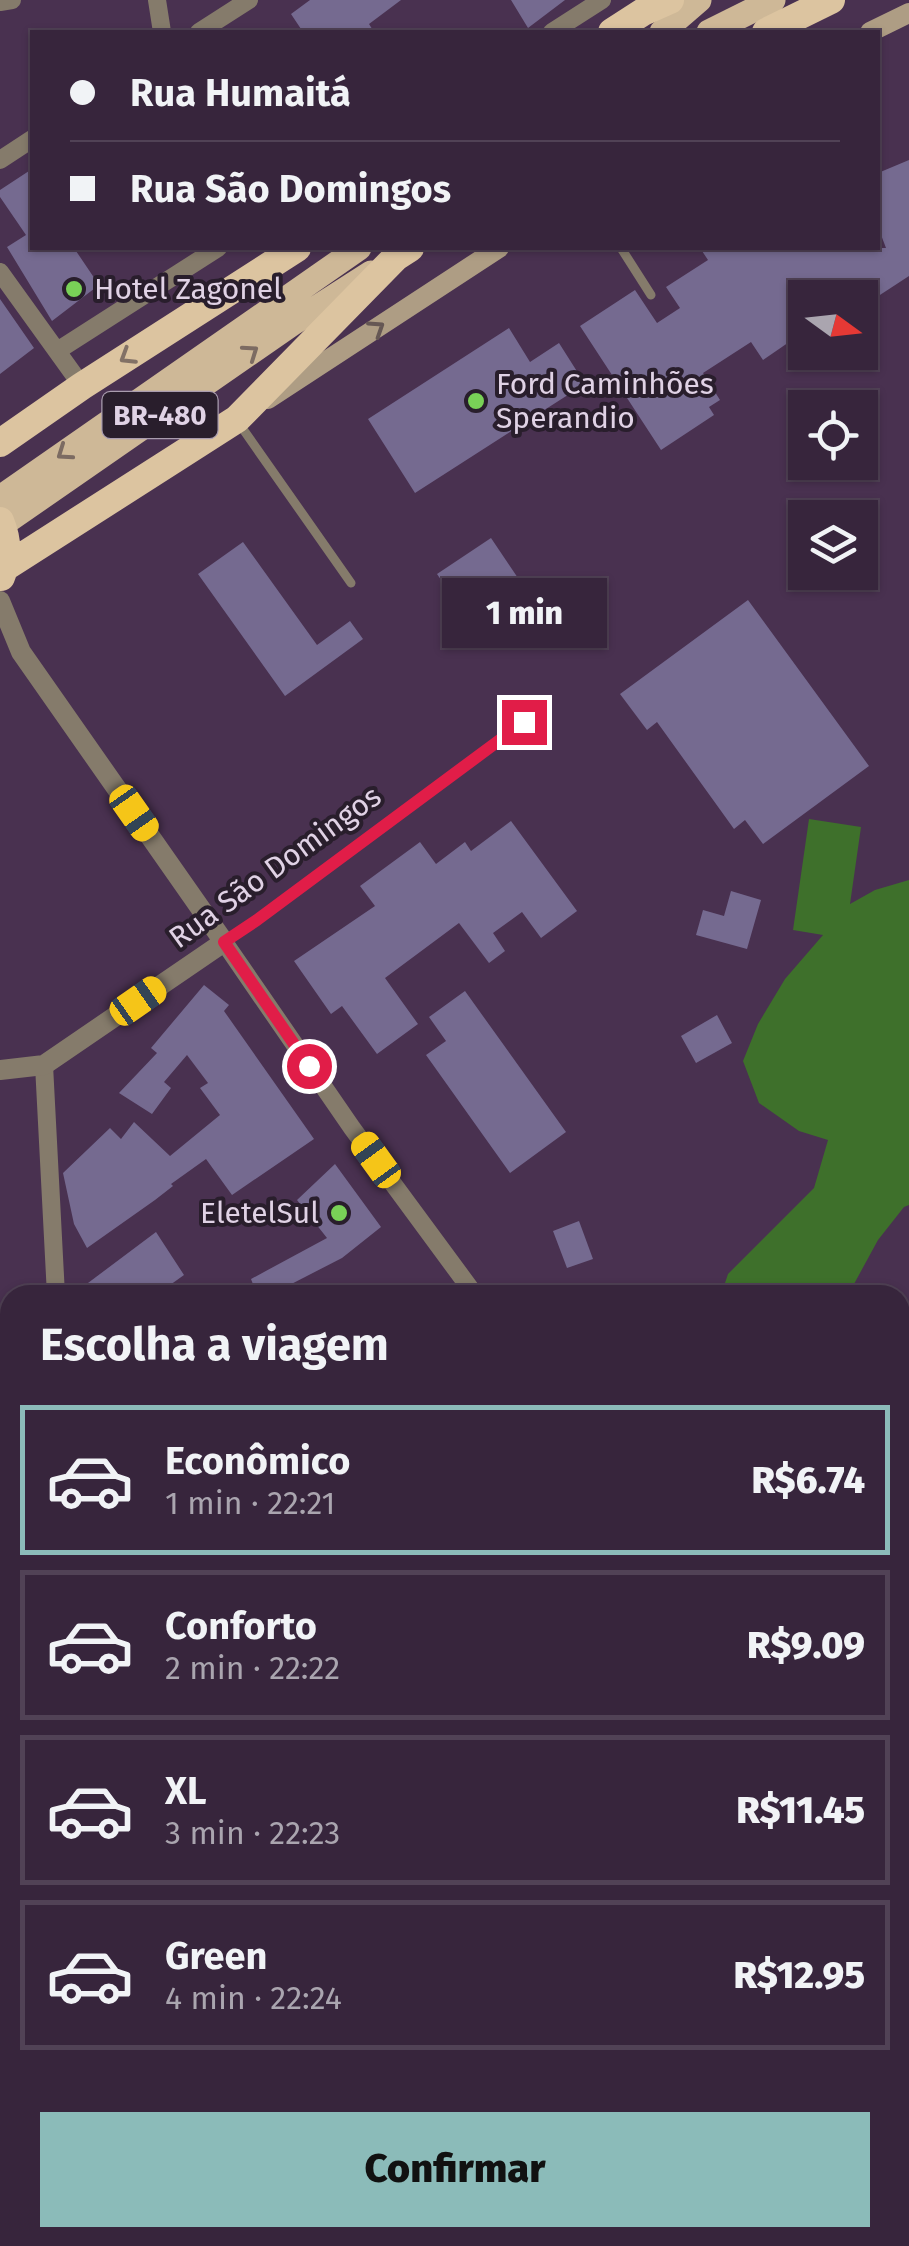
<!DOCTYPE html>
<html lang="pt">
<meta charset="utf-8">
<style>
:root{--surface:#37253c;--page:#423147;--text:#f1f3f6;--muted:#aaa5af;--line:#514256;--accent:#8bbbb9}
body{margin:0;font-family:"Fira Sans",sans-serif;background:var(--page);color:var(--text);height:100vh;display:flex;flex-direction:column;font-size:38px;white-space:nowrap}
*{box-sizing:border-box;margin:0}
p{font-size:32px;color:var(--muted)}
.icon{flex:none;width:55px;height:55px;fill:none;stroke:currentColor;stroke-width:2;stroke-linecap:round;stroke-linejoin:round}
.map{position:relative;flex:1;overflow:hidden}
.drawer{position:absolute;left:0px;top:1285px;width:910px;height:962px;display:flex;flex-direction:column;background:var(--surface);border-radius:30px 30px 0 0;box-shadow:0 2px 8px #0004,0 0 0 2px var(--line)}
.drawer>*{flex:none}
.top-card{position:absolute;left:30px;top:30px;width:850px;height:220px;border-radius:0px;box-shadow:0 2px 8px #0004,0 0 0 2px var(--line);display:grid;align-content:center;height:220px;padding:0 40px;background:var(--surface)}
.needle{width:65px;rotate:105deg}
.controls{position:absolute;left:788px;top:280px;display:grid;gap:20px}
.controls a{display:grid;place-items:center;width:90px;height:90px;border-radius:0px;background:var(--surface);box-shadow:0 2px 8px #0004,0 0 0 2px var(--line);font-size:50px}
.end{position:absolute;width:45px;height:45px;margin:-22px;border:12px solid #e11d48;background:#fff;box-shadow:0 0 0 5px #fff}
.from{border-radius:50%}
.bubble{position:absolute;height:70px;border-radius:0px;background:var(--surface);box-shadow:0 2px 8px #0004,0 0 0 2px var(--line);font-size:32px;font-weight:800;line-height:70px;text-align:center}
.car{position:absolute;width:30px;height:60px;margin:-30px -15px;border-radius:12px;box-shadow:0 0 8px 2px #0007;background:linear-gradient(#f5c518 24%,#345 0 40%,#f5c518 0 76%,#345 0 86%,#f5c518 0)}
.top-card b{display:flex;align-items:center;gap:35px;height:95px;font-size:38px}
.top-card b+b{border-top:2px solid var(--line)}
.top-card i{width:25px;height:25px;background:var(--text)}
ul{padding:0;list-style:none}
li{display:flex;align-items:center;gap:30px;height:150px;margin:0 20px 15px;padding:0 20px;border:5px solid var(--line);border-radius:0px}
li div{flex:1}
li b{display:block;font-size:38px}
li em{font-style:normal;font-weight:800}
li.selected{border-color:var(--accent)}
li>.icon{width:90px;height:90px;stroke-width:1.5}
h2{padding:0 40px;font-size:45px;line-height:120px}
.action{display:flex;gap:20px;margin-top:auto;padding:20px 40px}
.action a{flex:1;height:115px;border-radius:0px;background:var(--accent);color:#111;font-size:40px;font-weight:800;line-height:115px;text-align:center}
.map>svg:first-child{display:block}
.green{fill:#3e702b}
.building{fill:#756a90}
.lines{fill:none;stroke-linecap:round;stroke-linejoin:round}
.service{stroke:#857b6b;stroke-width:9}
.minor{stroke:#857b6b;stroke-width:18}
.tertiary{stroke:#857b6b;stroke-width:20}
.secondary{stroke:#ae9d84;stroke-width:20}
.primary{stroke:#ceb897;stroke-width:25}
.trunk{stroke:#dcc4a0;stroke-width:28}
.oneway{stroke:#655754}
.oneway2{stroke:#7c6b62}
.oneway3{stroke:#827166}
.route{stroke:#e11d48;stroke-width:12}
.poi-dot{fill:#79d157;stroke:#291e2c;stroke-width:4}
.labels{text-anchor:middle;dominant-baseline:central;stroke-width:8;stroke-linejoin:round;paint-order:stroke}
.shield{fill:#291e2c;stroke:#a99cae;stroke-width:2.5}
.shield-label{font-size:28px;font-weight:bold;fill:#e0d2e5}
.poi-label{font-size:30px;fill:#e0d2e5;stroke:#291e2c;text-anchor:start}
.street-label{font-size:30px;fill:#e0d2e5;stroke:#291e2c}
</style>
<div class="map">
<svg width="909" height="2246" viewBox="0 0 909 2246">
<rect width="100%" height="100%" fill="#493150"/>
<path class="green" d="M809,819L861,827L850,904L875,890L909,880V1205L904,1207L878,1240L848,1295H721L728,1274L814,1188L828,1140L799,1131L759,1103L743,1061L758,1024L785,979L823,935L793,930Z
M900,1438L909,1439V1940L900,1939Z
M900,2160L909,2170V2246H578L580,2238H900Z"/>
<path class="building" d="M310,0H401L369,24L374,32H303L291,14Z
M511,0H565L528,28Z
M909,160V276L860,308V298H805V354L795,338L763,360L751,342L703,373L720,400L709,407L714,415L661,450L580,326L635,290L657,323L680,308L666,287L708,260L700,248H886L878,227V173Z
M32,169V248H74L99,285L52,321L7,247L26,235L0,197V190Z
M0,299L34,348L0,374Z
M509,328L530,362L559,343L585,384L415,493L368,419Z
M491,538L522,584L469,621L437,574Z
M243,542L317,645L350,621L363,639L285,696L198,574Z
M748,600L869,766L763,844L745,820L734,829L657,722L647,730L620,694Z
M511,821L577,911L541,938L522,912L493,933L505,951L489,963L459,923L385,978L418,1024L377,1054L342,1006L331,1014L294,961L375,906L360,886L420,842L436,864L465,842L471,851Z
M731,891L761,900L747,949L696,935L703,910L724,916Z
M204,985L229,1005L224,1011L314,1139L232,1195L206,1159L171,1184L173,1186L155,1200L87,1248L74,1224L63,1173L110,1128L121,1139L134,1122L170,1156L220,1115L200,1088L208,1083L187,1055L164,1082L171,1088L152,1114L119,1093L157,1053L151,1048Z
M465,991L566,1132L510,1173L426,1055L446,1041L429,1017Z
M717,1015L732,1043L696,1063L681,1036Z
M335,1164L381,1227L342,1258L270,1295H257L251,1279L327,1238L297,1200Z
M579,1221L593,1259L567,1268L553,1231Z
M156,1232L184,1275L156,1295H72Z"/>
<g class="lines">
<path class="service" d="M621,248L651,295
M238,422L351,583
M226,940L257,921L524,722"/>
<path class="minor" d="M157,0L162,32
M0,2L12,0
M199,32L249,0
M552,32L602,0
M0,160L32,139
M0,272L82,386
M57,351L218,248
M224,942L352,1128L475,1295
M44,1065L56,1295
M0,1658H10
M900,1979L909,1981
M900,2022L909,2023
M0,2198L10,2199
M226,2246V2238
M529,2246L530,2238
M552,2246L553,2238"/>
<path class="tertiary" d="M0,601L21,652L224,942L44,1065L0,1070
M0,1908L10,1909
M0,1950H10"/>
<path class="secondary" d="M870,32L909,13
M268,399L499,248"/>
<path class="primary" d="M662,32L699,0
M709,32L773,0
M0,498L359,248
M0,526L293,323L371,273"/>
<path class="trunk" d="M612,32L643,12L670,0
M766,32L831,0
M0,443L82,386L297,248
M0,521C8,540 9,558 1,577
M4,568L237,419L396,257L410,248"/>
</g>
<defs><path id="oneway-chevron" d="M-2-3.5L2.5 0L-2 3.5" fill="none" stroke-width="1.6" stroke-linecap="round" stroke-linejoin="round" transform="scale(2.5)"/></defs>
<use class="oneway" href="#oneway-chevron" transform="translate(377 328) rotate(-33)"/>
<g class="oneway2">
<use href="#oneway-chevron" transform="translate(251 352) rotate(-35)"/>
<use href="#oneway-chevron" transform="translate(64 453) rotate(145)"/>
</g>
<use class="oneway3" href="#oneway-chevron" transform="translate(127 357) rotate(148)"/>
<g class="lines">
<path class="route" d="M309,1066L224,942L257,920L524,722"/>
</g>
<g class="poi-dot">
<circle cx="74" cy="289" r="10"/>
<circle cx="476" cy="401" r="10"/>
<circle cx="339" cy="1213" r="10"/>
</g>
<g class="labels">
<rect class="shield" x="102.5" y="392" width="115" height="46" rx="8"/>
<g class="shield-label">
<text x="160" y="415">BR-480</text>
</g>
<g class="poi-label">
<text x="94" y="289">Hotel Zagonel</text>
<text x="496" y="384">Ford Caminhões<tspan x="496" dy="34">Sperandio</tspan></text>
<text x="319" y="1213" text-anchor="end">EletelSul</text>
</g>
<g class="street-label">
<text transform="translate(275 867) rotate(-36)">Rua São Domingos</text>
</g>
</g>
</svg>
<div class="controls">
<a><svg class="needle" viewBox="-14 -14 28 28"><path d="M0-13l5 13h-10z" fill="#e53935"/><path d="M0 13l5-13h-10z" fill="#aaa5af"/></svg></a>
<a><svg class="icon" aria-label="locate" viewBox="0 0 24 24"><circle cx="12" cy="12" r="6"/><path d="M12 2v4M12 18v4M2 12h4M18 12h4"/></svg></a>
<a><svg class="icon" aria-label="layers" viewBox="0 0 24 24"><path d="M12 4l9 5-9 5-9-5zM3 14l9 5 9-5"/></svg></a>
</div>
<i class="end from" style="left:309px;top:1066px"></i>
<i class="end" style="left:524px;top:722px"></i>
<div class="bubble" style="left:442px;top:578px;width:165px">1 min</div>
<i class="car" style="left:134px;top:813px;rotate:145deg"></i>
<i class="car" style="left:138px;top:1001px;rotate:55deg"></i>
<i class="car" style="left:376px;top:1160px;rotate:324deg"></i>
<div class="top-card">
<b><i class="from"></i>Rua Humaitá</b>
<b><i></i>Rua São Domingos</b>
</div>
<section class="drawer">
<h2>Escolha a viagem</h2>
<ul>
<li class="selected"><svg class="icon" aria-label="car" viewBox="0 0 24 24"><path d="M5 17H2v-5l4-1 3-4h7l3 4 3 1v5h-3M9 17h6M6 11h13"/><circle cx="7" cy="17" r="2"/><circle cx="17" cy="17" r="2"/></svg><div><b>Econômico</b><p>1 min · 22:21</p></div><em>R$6.74</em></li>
<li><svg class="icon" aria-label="car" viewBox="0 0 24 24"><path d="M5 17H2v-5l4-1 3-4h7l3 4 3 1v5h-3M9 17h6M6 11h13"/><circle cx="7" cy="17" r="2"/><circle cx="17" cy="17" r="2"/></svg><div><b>Conforto</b><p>2 min · 22:22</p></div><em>R$9.09</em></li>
<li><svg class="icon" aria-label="car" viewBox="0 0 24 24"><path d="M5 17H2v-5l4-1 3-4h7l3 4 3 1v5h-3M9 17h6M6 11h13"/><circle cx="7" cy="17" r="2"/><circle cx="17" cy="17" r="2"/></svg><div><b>XL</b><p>3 min · 22:23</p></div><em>R$11.45</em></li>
<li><svg class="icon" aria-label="car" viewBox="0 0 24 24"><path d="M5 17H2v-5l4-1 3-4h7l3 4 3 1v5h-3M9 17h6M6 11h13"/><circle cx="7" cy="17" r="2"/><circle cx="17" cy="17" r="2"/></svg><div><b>Green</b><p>4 min · 22:24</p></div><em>R$12.95</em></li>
</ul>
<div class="action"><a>Confirmar</a></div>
</section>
</div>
